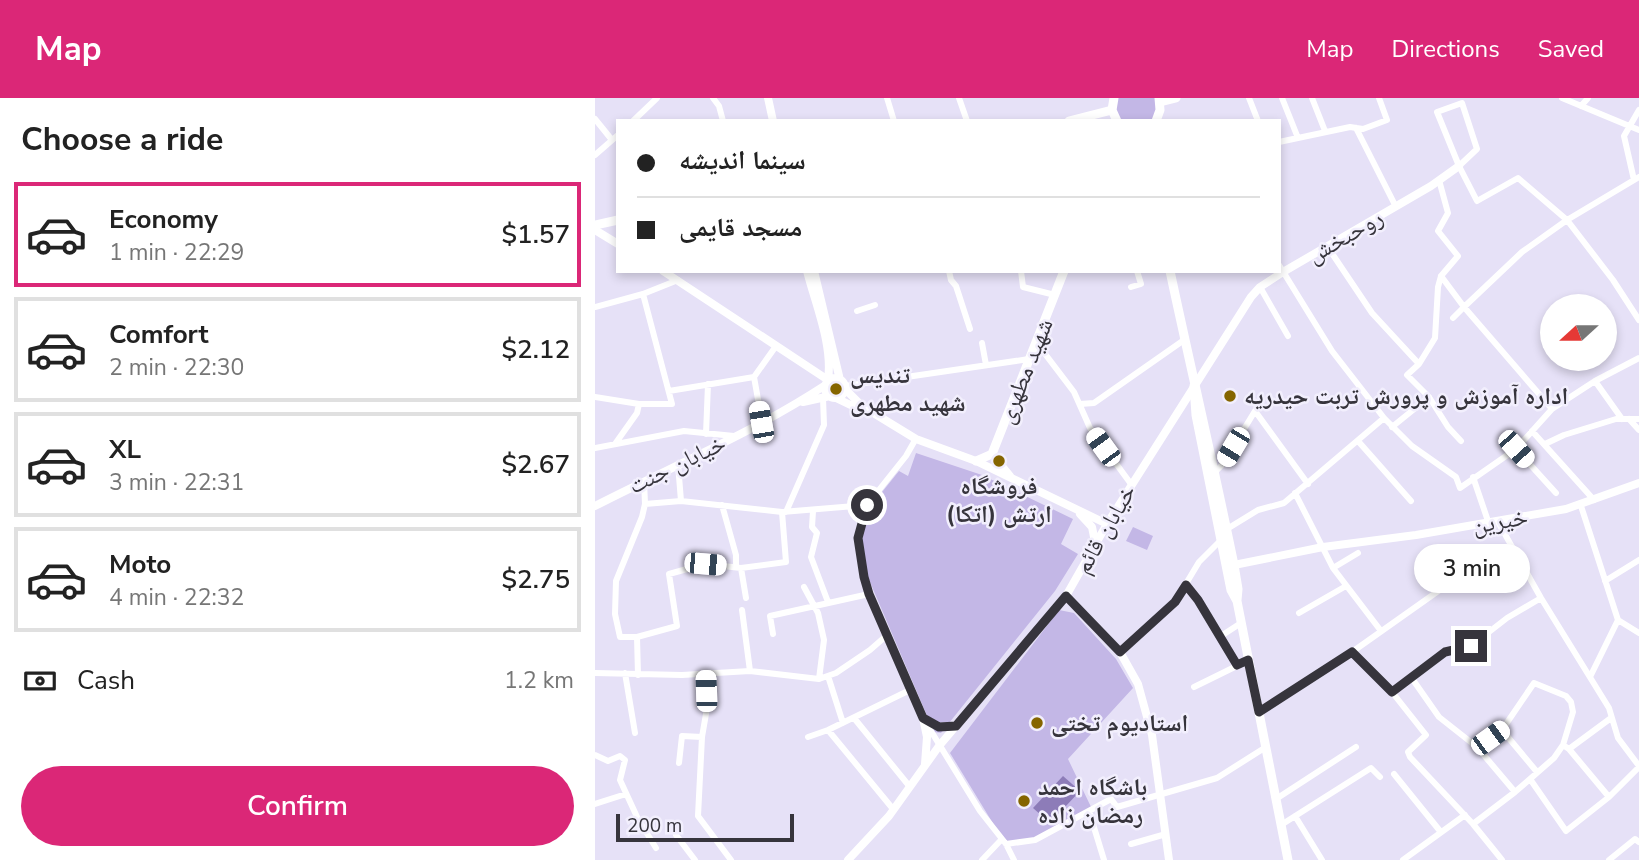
<!DOCTYPE html>
<meta charset="utf-8">
<style>
:root{--surface:#fff;--page:#f6f6f6;--text:#222;--muted:#767676;--line:#e0e0e0;--accent:#db2777}
body{margin:0;font-family:"Nunito Sans","Noto Naskh Arabic",sans-serif;background:var(--page);color:var(--text);height:100vh;display:flex;flex-direction:column;font-size:26px;white-space:nowrap}
*{box-sizing:border-box;margin:0}
p{font-size:23px;color:var(--muted)}
.icon{flex:none;width:38px;height:38px;fill:none;stroke:currentColor;stroke-width:2;stroke-linecap:round;stroke-linejoin:round}
.map{position:relative;flex:1;overflow:hidden}
.panel{display:flex;flex-direction:column;background:var(--surface);width:595px}
.panel>*{flex:none}
.top-card{position:absolute;left:21px;top:21px;width:665px;height:154px;border-radius:0px;box-shadow:0 4px 10px #0003;display:grid;align-content:center;height:154px;padding:0 21px;background:var(--surface)}
.needle{width:46px;rotate:249deg}
.tools{position:absolute;left:945px;top:196px;display:grid;gap:14px}
.tools a{display:grid;place-items:center;width:77px;height:77px;border-radius:50%;background:var(--surface);box-shadow:0 4px 10px #0003;font-size:35px}
.scale{position:absolute;left:21px;bottom:18px;width:178px;box-sizing:border-box;padding-left:7px;border:4px solid #36343c;border-top:0;font-size:19px;line-height:24px;white-space:nowrap;color:#36343c;-webkit-text-stroke:5px #f2effd;paint-order:stroke}
.end{position:absolute;width:32px;height:32px;margin:-16px;border:9px solid #36343c;background:#fff;box-shadow:0 0 0 4px #fff}
.from{border-radius:50%}
.bubble{position:absolute;height:49px;border-radius:24px;background:var(--surface);box-shadow:0 4px 10px #0003;font-size:23px;font-weight:600;line-height:49px;text-align:center}
.car{position:absolute;width:21px;height:42px;margin:-21px -10px;border-radius:9px;box-shadow:0 0 5px 2px #0007;background:linear-gradient(#fff 24%,#345 0 40%,#fff 0 76%,#345 0 86%,#fff 0)}
.top-card b{display:flex;align-items:center;gap:24px;height:66px;font-size:26px}
.top-card b+b{border-top:2px solid var(--line)}
.top-card i{width:18px;height:18px;background:var(--text)}
ul{padding:0;list-style:none}
li{display:flex;align-items:center;gap:21px;height:105px;margin:0 14px 10px;padding:0 7px;border:4px solid var(--line);border-radius:0px}
li div{flex:1}
li b{display:block;font-size:26px}
li em{font-style:normal;font-weight:600}
li.active{border-color:var(--accent)}
li>.icon{width:63px;height:63px;stroke-width:1.5}
h2{padding:0 21px;font-size:32px;line-height:84px}
.pay{display:flex;align-items:center;gap:18px;height:77px;padding:0 21px;font-size:26px}
.pay p{margin-inline-start:auto}
.action{display:flex;gap:14px;margin-top:auto;padding:14px 21px}
.action a{flex:1;height:80px;border-radius:42px;background:var(--accent);color:#fff;font-size:28px;font-weight:600;line-height:80px;text-align:center}
header{display:flex;align-items:center;gap:42px;box-sizing:border-box;height:98px;padding:0 35px;background:var(--accent);color:#fff}
header strong{font-size:33px}
nav{display:flex;gap:38px;margin-inline-start:auto;font-size:24px}
main{display:flex;flex:1;min-height:0}
.map>svg:first-child{display:block}
.green{fill:#c3b7e6}
.water{fill:#8d7cb8}
.lines{fill:none;stroke-linecap:round;stroke-linejoin:round}
.minor{stroke:#fff;stroke-width:6}
.tertiary{stroke:#fff;stroke-width:8}
.secondary{stroke:#fff;stroke-width:9}
.route{stroke:#36343c;stroke-width:9}
.poi-dot{fill:#856500;stroke:#f2effd;stroke-width:2.5}
.labels{text-anchor:middle;dominant-baseline:central;stroke-width:5;stroke-linejoin:round;paint-order:stroke}
.street-label{font-size:24px;fill:#36343c;stroke:#f2effd}
.poi-label{font-size:24px;font-weight:bold;fill:#36343c;stroke:#f2effd;text-anchor:start}
</style>
<header>
<strong>Map</strong>
<nav><a>Map</a><a>Directions</a><a>Saved</a></nav>
</header>
<main>
<section class="panel">
<h2>Choose a ride</h2>
<ul>
<li class="active"><svg class="icon" aria-label="car" viewBox="0 0 24 24"><path d="M5 17H2v-5l4-1 3-4h7l3 4 3 1v5h-3M9 17h6M6 11h13"/><circle cx="7" cy="17" r="2"/><circle cx="17" cy="17" r="2"/></svg><div><b>Economy</b><p>1 min · 22:29</p></div><em>$1.57</em></li>
<li><svg class="icon" aria-label="car" viewBox="0 0 24 24"><path d="M5 17H2v-5l4-1 3-4h7l3 4 3 1v5h-3M9 17h6M6 11h13"/><circle cx="7" cy="17" r="2"/><circle cx="17" cy="17" r="2"/></svg><div><b>Comfort</b><p>2 min · 22:30</p></div><em>$2.12</em></li>
<li><svg class="icon" aria-label="car" viewBox="0 0 24 24"><path d="M5 17H2v-5l4-1 3-4h7l3 4 3 1v5h-3M9 17h6M6 11h13"/><circle cx="7" cy="17" r="2"/><circle cx="17" cy="17" r="2"/></svg><div><b>XL</b><p>3 min · 22:31</p></div><em>$2.67</em></li>
<li><svg class="icon" aria-label="car" viewBox="0 0 24 24"><path d="M5 17H2v-5l4-1 3-4h7l3 4 3 1v5h-3M9 17h6M6 11h13"/><circle cx="7" cy="17" r="2"/><circle cx="17" cy="17" r="2"/></svg><div><b>Moto</b><p>4 min · 22:32</p></div><em>$2.75</em></li>
</ul>
<div class="pay"><svg class="icon" aria-label="cash" viewBox="0 0 24 24"><path d="M3 7h18v10H3z"/><circle cx="12" cy="12" r="2"/></svg>Cash<p>1.2 km</p></div>
<div class="action"><a>Confirm</a></div>
</section>
<div class="map">
<svg width="1044" height="762" viewBox="0 0 1044 762">
<rect width="100%" height="100%" fill="#e6e1f7"/>
<path class="green" d="M522,0H562L564,6L559,23H526L521,15Z
M321,355L387,377L478,421L466,446L483,456L460,493L346,635L339,634L272,477L265,443L275,409L304,373L313,378Z
M538,429L558,438L552,452L531,443Z
M464,512L479,515L521,561L538,590L473,661L497,711L443,740L410,745L355,655Z"/>
<path class="water" d="M468,678L485,693L455,725L438,710Z"/>
<g class="lines">
<path class="minor" d="M118,0L124,8L128,23
M292,0L299,23
M364,0L372,23
M654,0L663,23
M687,0L703,40
M717,0L730,33
M967,0L1044,32
M986,8L993,0
M0,21L17,42
M38,23L62,0
M761,30L801,109
M684,44L755,29L768,31L792,22L784,0
M0,57L23,37
M864,68L882,51L867,5L842,14L864,68L882,103L923,80L972,122L1018,182L1044,222
M1039,82L1029,38L1044,12
M732,148L777,215L824,266
M684,167L737,253L789,320L817,348L861,379L865,390L921,351L957,311L1000,283L1044,260
M354,173L356,182L361,188L375,231
M426,173L428,189L460,197
M846,178L869,209L927,154L972,122L1044,79
M536,189L546,186L542,173
M665,189L693,238
M0,209L48,196L83,182
M262,213L280,207
M858,220L869,209L957,311
M441,244L479,294L495,330L536,386
M387,245L391,267
M159,279L167,324
M1000,283L1027,321
M250,288L434,261
M74,293L159,279L181,248
M0,299L44,306H77L48,196
M834,299L853,329L866,343
M485,306L499,305L589,242
M1034,321L1044,332
M797,329L834,299L812,277L824,266L840,240L843,189L846,178L863,158L843,133L853,115L844,82
M937,333L999,402
M111,336L113,286
M763,343L816,403
M319,344L311,358L272,407L263,440L269,479L291,538L328,620L385,713L411,746L419,762
M20,346L42,315L44,306
M950,346L969,337L1021,321H1044
M0,350L89,333L139,338
M921,351L961,395
M83,366L86,403
M619,375L627,367L660,313L713,386
M878,379L894,426
M700,395L738,470L786,533
M50,406L86,403L187,414L272,407
M127,407L141,457V468
M986,408L1023,522
M218,413L217,429L222,435L216,459L233,504
M191,414L229,327L228,300
M903,424L946,500L1014,610L1023,640L1044,668
M632,431L663,412L689,405L789,320
M146,470L151,500
M738,470L763,455
M1010,483L1044,462
M591,487L603,502L642,567
M209,489L223,515L229,542L224,581
M147,512L155,573
M704,515L751,488
M1023,522L1044,535
M178,536L175,518L274,496
M626,538L646,525
M42,539L82,528L74,476L110,466L146,470L191,464L187,414
M525,554L580,504L604,464L626,442
M757,554L797,594L831,637L813,654L815,659L878,726L907,762
M0,575L87,577L155,573L224,581L241,575L275,552L291,538
M30,575L40,635
M110,576L112,610L107,639L103,718L136,762
M43,577L42,539H25L20,516L21,483L47,419L50,406L49,383
M233,578L248,625
M816,579L844,619L882,649L907,632L939,585L971,598L976,604L978,614L968,647L959,660L920,694L878,726
M995,579L1023,522
M599,589L654,562
M797,594L850,554L876,548L912,520L946,500
M664,614L757,554L856,484
M259,620L315,689
M233,632L298,711
M907,632L942,674
M213,639L233,632L315,592
M968,647L974,651L1014,699
M882,649L920,694
M974,651L1016,620
M0,657L13,663L25,658L30,662L25,682L43,721L61,750
M84,665L87,638L107,639
M799,676L845,733
M935,681L971,733L1014,699L1044,669
M681,701L761,649
M0,706L31,696
M494,713L509,762
M700,718L727,762
M686,727L776,670L785,679
M81,737L100,762
M411,746L440,742L516,701L522,709L622,680L671,649
M536,746L571,736
M387,762L406,742
M808,762L870,717
M1014,762L1040,741L1044,744"/>
<path class="tertiary" d="M173,0L178,23
M0,132L23,146
M68,173L233,282C238,247 221,208 212,173
M219,173L245,282
M230 290a10 10 0 1 1 20 0a10 10 0 1 1-20 0Z
M251,292L267,308L321,341L381,363L512,426
M241,300L270,314
M208,304L235,298
M397,356L415,378
M0,408C76,369 157,335 229,288
M485,416L497,429L500,444
M639,467L728,449L821,437L971,411L1044,385
M471,498L525,554L543,586L557,637L574,762
M328,620L332,639L330,666
M328,620L344,629L361,628
M253,762L294,718L344,648L471,498L512,426L656,199L665,189L688,174L836,88L864,68"/>
<path class="secondary" d="M519,0L517,12L522,23
M565,4L581,0
M474,23L517,12
M561,23L565,12L564,0
M0,127L23,122
M575,173C596,271 619,369 639,467L643,491L642,502
M599,288L601,317L636,492L642,503L693,762
M381,363L397,356L469,173"/>
</g>
<g class="lines">
<path class="route" d="M272,407L263,440L269,479L274,496L328,620L344,629L361,628L471,498L525,554L580,504L591,487L603,502L642,567L653,562L664,614L757,554L797,594L850,554L876,548"/>
</g>
<g class="poi-dot">
<circle cx="241" cy="291" r="7"/>
<circle cx="635" cy="298" r="7"/>
<circle cx="404" cy="363" r="7"/>
<circle cx="442" cy="625" r="7"/>
<circle cx="429" cy="703" r="7"/>
</g>
<g class="labels">
<g class="street-label">
<text transform="translate(750 138) rotate(-30)">روحبخش</text>
<text transform="translate(430 273) rotate(-68)">شهید مطهری</text>
<text transform="translate(82 366) rotate(-26)">خیابان جنت</text>
<text transform="translate(905 423) rotate(-10)">خیرین</text>
<text transform="translate(510 431) rotate(-60)">خیابان قائم</text>
</g>
<g class="poi-label">
<text x="255" y="277">تندیس<tspan x="255" dy="28">شهید مطهری</tspan></text>
<text x="649" y="298">اداره آموزش و پرورش تربت حیدریه</text>
<text x="404" y="388" text-anchor="middle">فروشگاه<tspan x="404" dy="28">ارتش (اتکا)</tspan></text>
<text x="456" y="625">استادیوم تختی</text>
<text x="443" y="689">باشگاه احمد<tspan x="443" dy="28">رمضان زاده</tspan></text>
</g>
</g>
</svg>
<div class="tools">
<a><svg class="needle" viewBox="-14 -14 28 28"><path d="M0-13l5 13h-10z" fill="#e53935"/><path d="M0 13l5-13h-10z" fill="#767676"/></svg></a>
</div>
<div class="scale">200 m</div>
<i class="end from" style="left:272px;top:407px"></i>
<i class="end" style="left:876px;top:548px"></i>
<div class="bubble" style="left:819px;top:446px;width:116px">3 min</div>
<i class="car" style="left:166px;top:324px;rotate:350deg"></i>
<i class="car" style="left:508px;top:349px;rotate:324deg"></i>
<i class="car" style="left:638px;top:349px;rotate:211deg"></i>
<i class="car" style="left:921px;top:351px;rotate:138deg"></i>
<i class="car" style="left:110px;top:466px;rotate:95deg"></i>
<i class="car" style="left:111px;top:593px;rotate:358deg"></i>
<i class="car" style="left:895px;top:640px;rotate:54deg"></i>
<div class="top-card">
<b><i class="from"></i>سینما اندیشه</b>
<b><i></i>مسجد قایمی</b>
</div>
</div>
</main>
